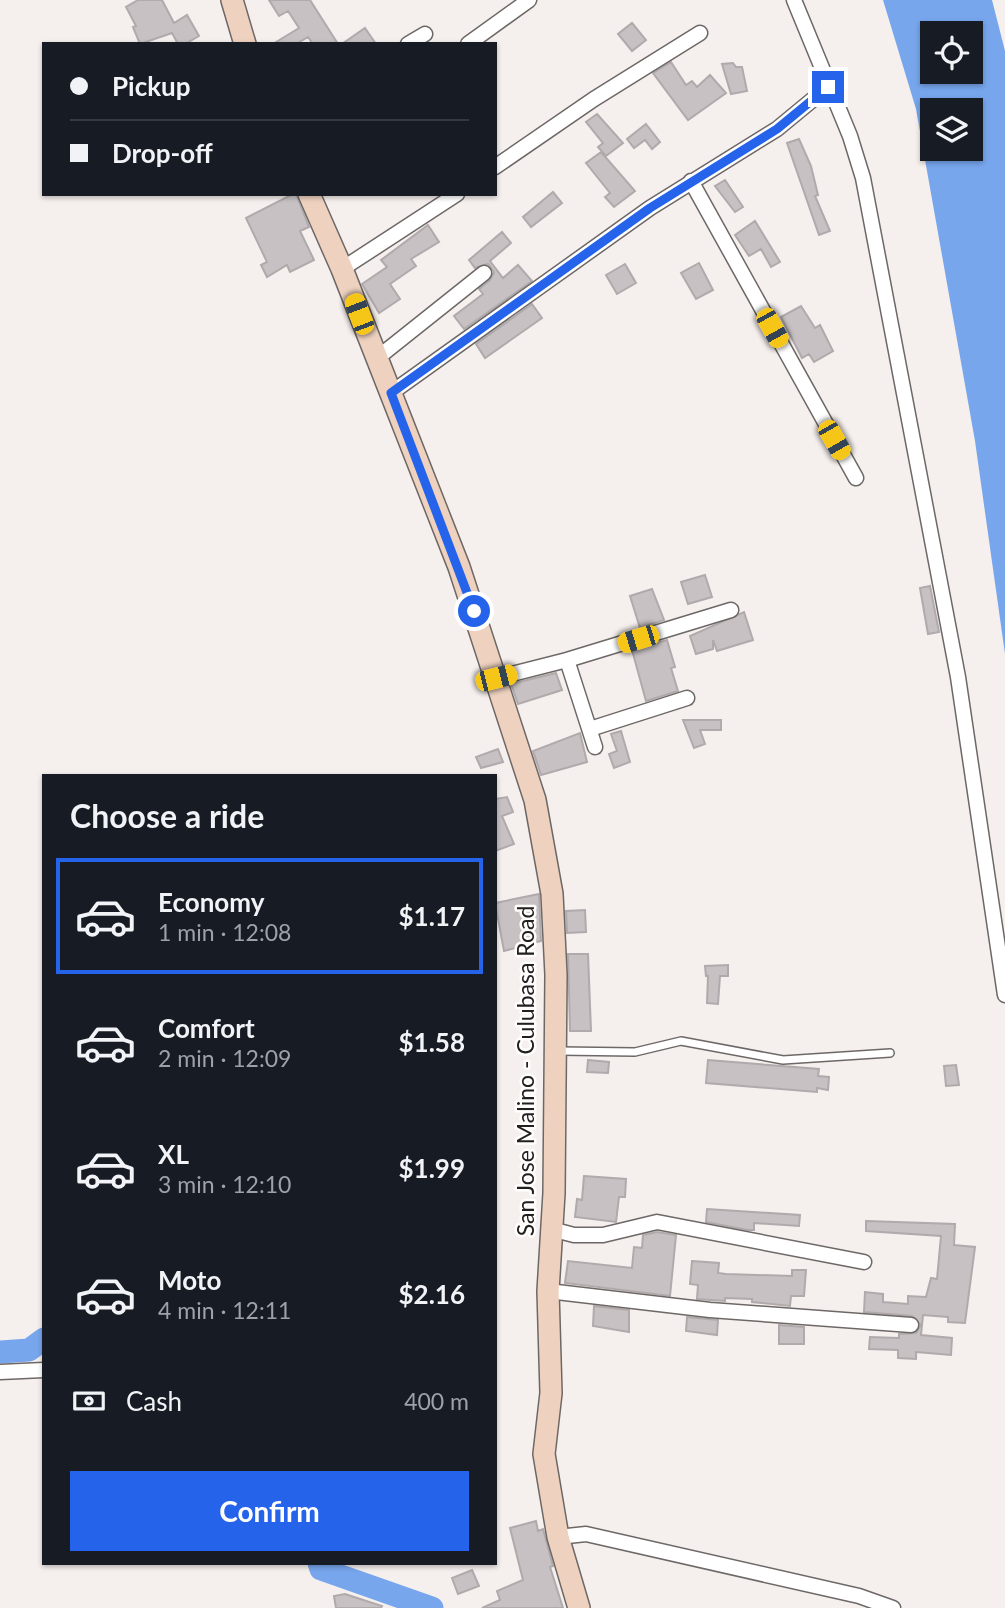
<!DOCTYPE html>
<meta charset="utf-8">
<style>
:root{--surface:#171b24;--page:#242831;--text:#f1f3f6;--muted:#9ea1a6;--line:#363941;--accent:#2563eb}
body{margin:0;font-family:Lato,sans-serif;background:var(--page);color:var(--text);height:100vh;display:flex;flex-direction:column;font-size:26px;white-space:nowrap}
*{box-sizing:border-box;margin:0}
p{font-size:23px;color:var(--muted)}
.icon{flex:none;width:38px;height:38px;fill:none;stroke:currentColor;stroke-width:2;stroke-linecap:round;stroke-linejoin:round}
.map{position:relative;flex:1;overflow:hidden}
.side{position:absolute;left:42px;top:774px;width:455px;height:791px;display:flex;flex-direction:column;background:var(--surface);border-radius:0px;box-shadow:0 2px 5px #0004}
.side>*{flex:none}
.guide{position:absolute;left:42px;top:42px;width:455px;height:154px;border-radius:0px;box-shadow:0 2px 5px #0004;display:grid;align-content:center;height:154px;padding:0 28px;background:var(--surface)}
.controls{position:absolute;left:920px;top:21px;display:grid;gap:14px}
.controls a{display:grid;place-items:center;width:63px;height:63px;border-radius:0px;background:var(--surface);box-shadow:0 2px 5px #0004;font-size:35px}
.end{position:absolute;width:32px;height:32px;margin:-16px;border:9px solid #2563eb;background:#fff;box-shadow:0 0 0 4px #fff}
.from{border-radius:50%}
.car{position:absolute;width:21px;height:42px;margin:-21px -10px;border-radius:9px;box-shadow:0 0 5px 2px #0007;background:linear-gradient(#f5c518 24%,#345 0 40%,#f5c518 0 76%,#345 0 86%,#f5c518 0)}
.guide b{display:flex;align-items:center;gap:24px;height:66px;font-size:26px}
.guide b+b{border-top:2px solid var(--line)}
.guide i{width:18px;height:18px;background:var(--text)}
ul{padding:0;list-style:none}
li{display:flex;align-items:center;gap:21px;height:116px;margin:0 14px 10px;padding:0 14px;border:4px solid transparent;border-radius:0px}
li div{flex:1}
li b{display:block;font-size:26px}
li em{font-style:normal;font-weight:700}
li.on{border-color:var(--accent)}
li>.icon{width:63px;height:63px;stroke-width:1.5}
h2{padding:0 28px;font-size:32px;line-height:84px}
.pay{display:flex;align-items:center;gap:18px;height:77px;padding:0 28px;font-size:26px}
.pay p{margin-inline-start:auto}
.button{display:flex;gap:14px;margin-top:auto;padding:14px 28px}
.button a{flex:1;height:80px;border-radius:0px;background:var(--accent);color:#fff;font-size:28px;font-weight:700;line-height:80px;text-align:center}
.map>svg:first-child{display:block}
.water{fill:#77a6ed;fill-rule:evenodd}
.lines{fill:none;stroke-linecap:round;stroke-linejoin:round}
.river{stroke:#77a6ed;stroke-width:23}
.building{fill:#c7c1c3;stroke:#b0aaac;stroke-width:2}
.lane-casing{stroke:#6d6866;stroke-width:10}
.street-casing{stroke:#6d6866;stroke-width:17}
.secondary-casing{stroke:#6d6866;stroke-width:24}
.lane{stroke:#fff;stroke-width:7}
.street{stroke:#fff;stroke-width:14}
.secondary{stroke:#eed2bf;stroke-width:21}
.route{stroke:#2563eb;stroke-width:9}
.labels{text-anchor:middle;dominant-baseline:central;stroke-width:5;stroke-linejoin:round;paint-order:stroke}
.street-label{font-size:23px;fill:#22201f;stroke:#fffefd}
</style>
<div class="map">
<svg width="1005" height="1608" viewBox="0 0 1005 1608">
<rect width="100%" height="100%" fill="#f5efed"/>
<path class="water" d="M883,0H992L1005,51V654L975,441L916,109ZM933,33H971V72H933ZM933,110H971V149H933Z"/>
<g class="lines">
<path class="river" d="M0,1352L29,1350L44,1339
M319,1563L321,1569L432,1608"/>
</g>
<path class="building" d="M138,0H162L174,23L187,15L199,36L185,44H178L172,33L140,44L133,27L136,26L126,7Z
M269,0H310L338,44H313L308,37L296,44H273L299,28L288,11L279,16Z
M632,23L646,40L632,51L618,34Z
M365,28L376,44H342Z
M671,62L686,85L692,81L697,87L710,75L726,93L688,120L653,73Z
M733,63L736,67H742L747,91L731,94L722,64Z
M597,114L623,143L606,156L598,147L603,143L586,122Z
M646,124L660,142L652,149L645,140L634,148L627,139Z
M799,139L811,166L818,195L815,196L830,231L819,235L787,143Z
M601,152L635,191L614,207L605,197L610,193L586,163Z
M725,180L743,207L735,212L715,186Z
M553,192L562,203L531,227L523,217Z
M293,194H296L309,227L300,231L314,260L290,272L287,265L267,277L261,265L267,262L246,218Z
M755,221L780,262L771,267L761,249L749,256L735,235Z
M428,225L439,242L411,259L416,266L390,284L400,299L379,313L362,284L387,267L381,260Z
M502,232L511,243L490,261L503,278L518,265L532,281L464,329L454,316L483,294L479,289L490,280L494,272L488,264L475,268L469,260Z
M699,263L713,290L696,299L681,273Z
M625,264L636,283L617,294L606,275Z
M532,304L542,318L485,358L476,344Z
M801,306L815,328L820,325L833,351L814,362L809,354L802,358L781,317Z
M705,575L712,597L688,604L681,582Z
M930,586L939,632L928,634L920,588Z
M652,589L664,620L640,628L630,596Z
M744,612L753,640L717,651L713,640V649L696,654L690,636Z
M667,640L675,667L671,668L678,691L646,701L632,650Z
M556,673L562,690L518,704L511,684Z
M683,720H721V730H700L705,744L694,748Z
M621,731L630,762L614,768L609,754L617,751L611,734Z
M580,733L587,762L541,775L533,751Z
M498,749L503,762L481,768L476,757Z
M507,797L513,812L502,816L514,844L495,851V799Z
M539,894L541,941L504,951L495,903Z
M585,910L586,932L567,933L566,911Z
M568,954H588L591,1031H570Z
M728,965V976H720L718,1004L707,1003L708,976H706L705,966Z
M588,1060L609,1062L608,1073L587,1072Z
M708,1060L819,1069L818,1076L829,1077L828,1090L817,1088V1092L706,1083Z
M956,1065L959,1085L946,1086L944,1066Z
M584,1176L626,1179L625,1197H619L616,1222L575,1217L577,1199L582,1200Z
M707,1209L800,1215L799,1226L754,1223V1230H747L706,1222Z
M866,1221L955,1224L954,1245L975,1247L965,1323L948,1322V1317L923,1315L921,1335L952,1338L951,1355L916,1352V1359L898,1358V1350L869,1349L870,1337L899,1338V1334L916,1333L921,1325L912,1316L864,1312L865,1292L883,1294V1302L908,1304V1296L926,1297L931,1278L937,1279L941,1236L866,1231Z
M657,1232L676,1235L670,1296L565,1283L568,1261L632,1268L634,1247L642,1248L643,1235Z
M692,1261L719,1263L718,1273L726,1274L792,1276V1270H806L804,1296H791L790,1306L752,1302V1299L725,1298V1301L697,1299L698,1285L690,1284Z
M594,1306L629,1310V1332L593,1326Z
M687,1317L718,1320L717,1335L686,1331Z
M779,1325L804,1327V1344H779Z
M536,1521L538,1531L543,1529L553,1566L550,1567L563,1608H482L500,1600L497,1591L523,1580L510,1528Z
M472,1570L479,1586L458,1594L452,1578Z
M345,1594L382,1606L381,1608H336L334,1596Z"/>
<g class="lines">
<defs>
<path id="lane" d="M559,1051L635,1052L681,1041L783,1060L890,1053"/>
<path id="street" d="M794,0L850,136L863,178L958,677L1005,995
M408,44L425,34
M468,44L529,0
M495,167L594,99L700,33
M691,181L856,478
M342,269L457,194
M376,359L484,273
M391,393L650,208L777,129L828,87
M567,660L595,747
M496,678L567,660L731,610
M590,729L687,698
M551,1229L574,1235H603L657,1222L864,1262
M548,1291L710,1310L911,1325
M0,1372L44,1370
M558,1537L586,1534L859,1596L893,1608"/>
<path id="secondary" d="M232,0L245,44
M309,194L342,269L459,567L535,800L552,894L556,975L554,1193L548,1291L551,1393L544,1454L558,1537L579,1608"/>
</defs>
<use href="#lane" class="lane-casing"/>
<use href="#street" class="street-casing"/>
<use href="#secondary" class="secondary-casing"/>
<use href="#lane" class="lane"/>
<use href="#street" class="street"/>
<use href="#secondary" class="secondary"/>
</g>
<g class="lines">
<path class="route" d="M474,611L391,393L650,208L777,129L828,87"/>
</g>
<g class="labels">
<g class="street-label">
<text transform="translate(525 1071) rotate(-90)">San Jose Malino - Culubasa Road</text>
</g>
</g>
</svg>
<div class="controls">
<a><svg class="icon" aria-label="locate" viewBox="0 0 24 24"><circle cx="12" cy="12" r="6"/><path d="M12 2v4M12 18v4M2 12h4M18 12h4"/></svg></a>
<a><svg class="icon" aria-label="layers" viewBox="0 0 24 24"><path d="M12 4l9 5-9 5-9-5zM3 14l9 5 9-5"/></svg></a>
</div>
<i class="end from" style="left:474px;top:611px"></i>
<i class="end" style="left:828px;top:87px"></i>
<i class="car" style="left:359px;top:314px;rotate:339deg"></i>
<i class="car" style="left:772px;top:328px;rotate:151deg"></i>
<i class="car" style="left:834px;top:440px;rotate:150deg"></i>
<i class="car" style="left:638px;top:639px;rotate:253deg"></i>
<i class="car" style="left:496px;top:678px;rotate:76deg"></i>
<div class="guide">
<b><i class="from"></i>Pickup</b>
<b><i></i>Drop-off</b>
</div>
<section class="side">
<h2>Choose a ride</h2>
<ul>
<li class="on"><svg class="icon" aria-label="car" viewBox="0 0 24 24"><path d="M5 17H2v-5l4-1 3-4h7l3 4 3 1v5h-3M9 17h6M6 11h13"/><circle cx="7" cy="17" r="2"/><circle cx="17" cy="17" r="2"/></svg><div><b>Economy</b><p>1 min · 12:08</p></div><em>$1.17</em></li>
<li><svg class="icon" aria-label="car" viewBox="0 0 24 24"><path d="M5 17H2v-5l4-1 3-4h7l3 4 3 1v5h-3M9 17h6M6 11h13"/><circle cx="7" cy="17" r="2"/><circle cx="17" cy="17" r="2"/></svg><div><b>Comfort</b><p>2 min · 12:09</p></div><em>$1.58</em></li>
<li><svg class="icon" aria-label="car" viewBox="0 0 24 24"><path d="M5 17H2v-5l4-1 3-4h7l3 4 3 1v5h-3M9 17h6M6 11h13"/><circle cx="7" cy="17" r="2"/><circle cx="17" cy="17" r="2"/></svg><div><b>XL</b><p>3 min · 12:10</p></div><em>$1.99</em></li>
<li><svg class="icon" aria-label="car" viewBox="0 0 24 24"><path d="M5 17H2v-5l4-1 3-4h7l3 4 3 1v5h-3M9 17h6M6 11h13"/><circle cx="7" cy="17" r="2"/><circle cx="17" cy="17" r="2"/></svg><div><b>Moto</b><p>4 min · 12:11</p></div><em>$2.16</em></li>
</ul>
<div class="pay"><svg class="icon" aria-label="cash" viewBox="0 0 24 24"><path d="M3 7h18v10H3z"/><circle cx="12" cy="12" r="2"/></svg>Cash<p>400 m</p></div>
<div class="button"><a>Confirm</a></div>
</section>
</div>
